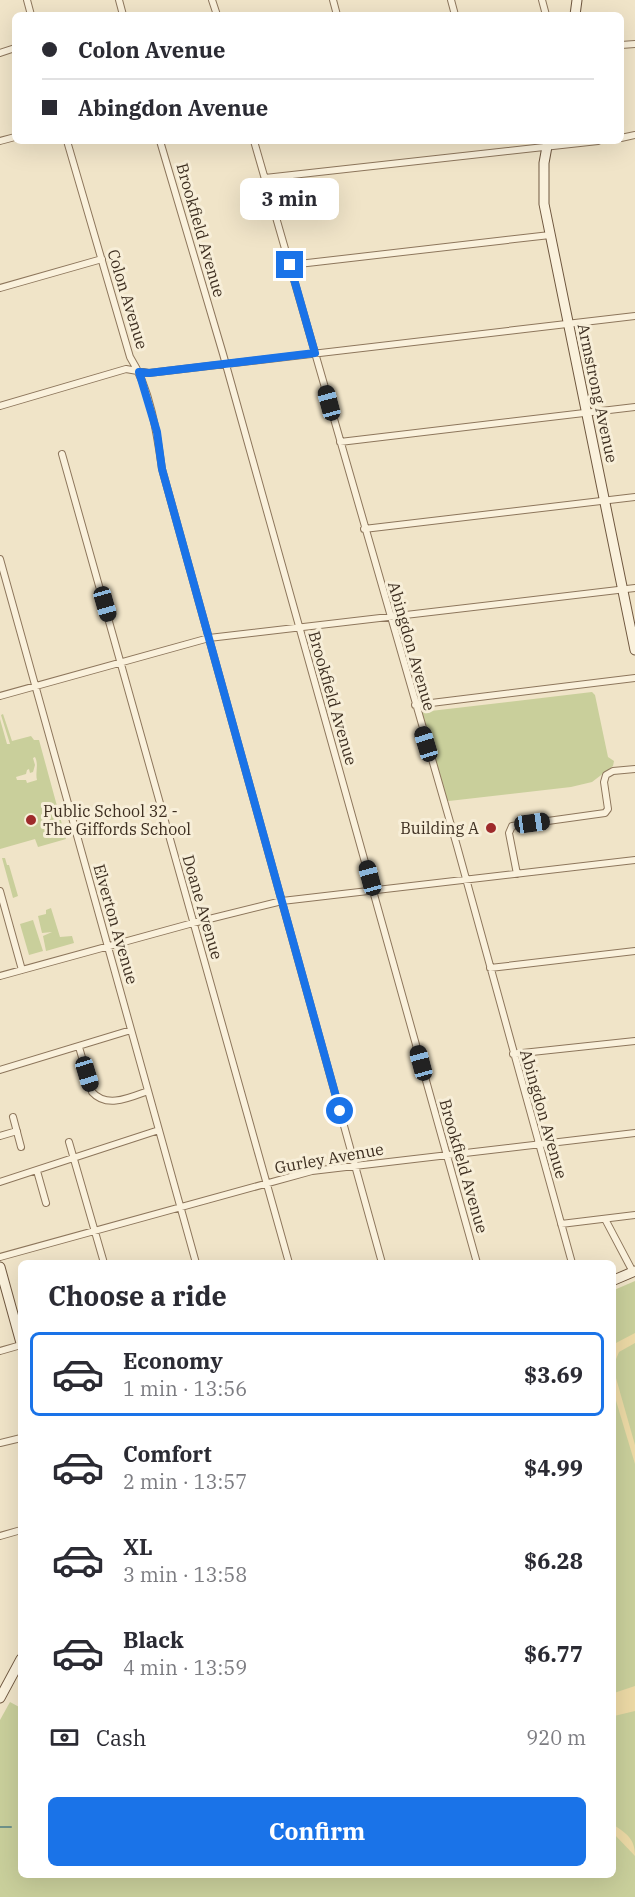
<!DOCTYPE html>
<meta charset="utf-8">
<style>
:root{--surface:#fff;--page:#f7f7f7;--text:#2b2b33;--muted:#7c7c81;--line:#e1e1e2;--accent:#1a73e8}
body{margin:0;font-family:"IBM Plex Serif",serif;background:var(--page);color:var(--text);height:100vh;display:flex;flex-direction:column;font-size:22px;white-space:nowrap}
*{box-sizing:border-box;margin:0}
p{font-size:20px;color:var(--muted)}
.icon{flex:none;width:33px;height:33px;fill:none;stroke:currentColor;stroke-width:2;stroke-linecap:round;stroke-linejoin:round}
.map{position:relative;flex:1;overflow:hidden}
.sheet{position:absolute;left:18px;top:1260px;width:598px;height:618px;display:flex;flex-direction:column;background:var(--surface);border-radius:9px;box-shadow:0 6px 24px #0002}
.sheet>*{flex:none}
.hud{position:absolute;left:12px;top:12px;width:612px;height:132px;border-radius:9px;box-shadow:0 6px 24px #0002;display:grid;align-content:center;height:132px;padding:0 30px;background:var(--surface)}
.end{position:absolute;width:27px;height:27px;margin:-14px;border:8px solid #1a73e8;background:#fff;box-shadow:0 0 0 3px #fff}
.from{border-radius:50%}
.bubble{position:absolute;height:42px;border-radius:9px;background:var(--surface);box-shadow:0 6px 24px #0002;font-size:20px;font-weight:700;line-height:42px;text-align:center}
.car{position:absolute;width:18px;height:36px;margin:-18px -9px;border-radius:8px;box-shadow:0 0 4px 2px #0007;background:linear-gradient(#222 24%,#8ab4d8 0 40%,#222 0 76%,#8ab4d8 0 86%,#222 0)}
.hud b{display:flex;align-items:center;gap:21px;height:57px;font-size:22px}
.hud b+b{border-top:2px solid var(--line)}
.hud i{width:15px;height:15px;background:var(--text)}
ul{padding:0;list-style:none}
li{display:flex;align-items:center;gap:18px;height:84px;margin:0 12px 9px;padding:0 18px;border:3px solid transparent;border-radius:9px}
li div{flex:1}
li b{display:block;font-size:22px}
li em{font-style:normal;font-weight:700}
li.current{border-color:var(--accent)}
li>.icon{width:54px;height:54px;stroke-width:1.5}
h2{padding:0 30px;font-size:27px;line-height:72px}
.pay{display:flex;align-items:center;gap:15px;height:66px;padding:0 30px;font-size:22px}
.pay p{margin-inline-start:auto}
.action{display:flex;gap:12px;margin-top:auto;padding:12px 30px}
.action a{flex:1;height:69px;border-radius:9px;background:var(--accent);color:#fff;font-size:24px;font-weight:700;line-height:69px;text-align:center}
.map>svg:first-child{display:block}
.green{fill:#c9cf9b;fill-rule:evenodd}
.sand{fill:#ecd9a5}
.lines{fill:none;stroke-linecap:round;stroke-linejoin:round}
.stream{stroke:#6f938a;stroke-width:2}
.street-casing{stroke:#8d765c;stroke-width:8}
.secondary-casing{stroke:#6f573f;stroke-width:11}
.street{stroke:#faf1dc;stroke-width:6}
.secondary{stroke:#faf1dc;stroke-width:9}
.route{stroke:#1a73e8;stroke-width:8}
.poi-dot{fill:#9e2a2b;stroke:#f7eed8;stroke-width:2}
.labels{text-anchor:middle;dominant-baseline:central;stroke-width:6;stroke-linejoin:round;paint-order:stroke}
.street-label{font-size:16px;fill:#3d2e20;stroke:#f7eed8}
.poi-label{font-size:16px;fill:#3d2e20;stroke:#f7eed8;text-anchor:start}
</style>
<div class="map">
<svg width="635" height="1897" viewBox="0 0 635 1897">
<rect width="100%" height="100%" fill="#f0e4c8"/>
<path class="green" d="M592,692L595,695L608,757L614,761L613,766L592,782L571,787L449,801L447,800L422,712Z
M3,714L12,741L31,736L34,740H39L66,839L38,847L35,839L0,849V719L7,744H10L1,715ZM35,757C39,765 35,772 37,780L27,783L26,780H17L16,777L26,774L27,770L29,769L30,773L33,772L35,765L33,758Z
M2,858H5L7,865H9L18,896L13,898Z
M51,908L60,937L72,936L74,943L46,951L43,936L52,932L42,933L38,916L46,914V910Z
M33,920L43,951L29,955L20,924Z
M635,1281V1897H0V1720L10,1702L21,1708V1875H614V1290Z"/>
<path class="sand" d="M635,1333V1343L619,1352L614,1364V1344Z
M614,1371L635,1445V1464L614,1394Z
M635,1686V1711L614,1716V1693Z
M614,1825C627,1834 635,1839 635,1856L614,1834Z"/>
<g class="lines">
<path class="stream" d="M0,1827H11"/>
<defs>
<path id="street" d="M27,0L31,15
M119,0L123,15
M212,0L217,15
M333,0L337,15
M451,0L455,15
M542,0L546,15
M621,45L635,44
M0,53L15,48
M621,138L635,135
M0,141L15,137
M67,141L130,357C150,388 157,433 162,469L382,1263
M160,141L223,354L477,1263
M254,141L457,846L572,1263
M265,178L598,141
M290,265L550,235
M0,288L102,259
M0,406L126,369L149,373L635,316
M340,442L635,407
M62,454L289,1263
M364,529L635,497
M0,559L196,1263
M0,696L209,638L635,588
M415,705L635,678
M517,874L509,833L512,826L605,813L608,809L604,782L606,775L613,771L635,769
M0,891L22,970
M490,968L635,951
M0,976L193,923L282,901L635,860
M79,1047L92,1092C107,1109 131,1097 148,1091
M513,1054L635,1041
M0,1070L131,1030
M13,1117L21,1147
M0,1136L17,1131
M69,1142L104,1263
M37,1171L46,1203
M0,1182L159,1130
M605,1219L633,1272
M561,1224L635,1215
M0,1257L312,1171L635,1133
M0,1351L21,1345
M0,1443L21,1438
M0,1536L21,1530"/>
<path id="secondary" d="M575,15L577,0
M548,141L544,163V204L635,650
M0,1267L21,1343
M614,1280L635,1271
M0,1698L21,1659"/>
</defs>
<use href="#street" class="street-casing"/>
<use href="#secondary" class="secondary-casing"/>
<use href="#street" class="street"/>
<use href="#secondary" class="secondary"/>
</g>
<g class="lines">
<path class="route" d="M290,265L315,353L149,373L139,372L157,432L162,469L340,1111"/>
</g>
<g class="poi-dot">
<circle cx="31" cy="820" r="6"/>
<circle cx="491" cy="828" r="6"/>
</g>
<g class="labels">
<g class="street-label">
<text transform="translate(201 230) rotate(74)">Brookfield Avenue</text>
<text transform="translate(128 299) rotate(73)">Colon Avenue</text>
<text transform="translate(598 393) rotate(78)">Armstrong Avenue</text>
<text transform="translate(412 646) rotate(74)">Abingdon Avenue</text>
<text transform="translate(333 698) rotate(74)">Brookfield Avenue</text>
<text transform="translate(203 907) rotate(74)">Doane Avenue</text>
<text transform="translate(116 924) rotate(74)">Elverton Avenue</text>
<text transform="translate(544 1114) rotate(74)">Abingdon Avenue</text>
<text transform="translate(329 1158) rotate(-10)">Gurley Avenue</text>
<text transform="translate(464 1166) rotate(74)">Brookfield Avenue</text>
</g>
<g class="poi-label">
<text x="43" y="811">Public School 32 -<tspan x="43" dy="18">The Giffords School</tspan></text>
<text x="479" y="828" text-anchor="end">Building A</text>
</g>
</g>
</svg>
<i class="end from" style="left:340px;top:1111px"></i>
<i class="end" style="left:290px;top:265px"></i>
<div class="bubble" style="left:240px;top:178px;width:99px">3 min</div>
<i class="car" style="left:329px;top:403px;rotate:345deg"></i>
<i class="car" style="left:105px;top:604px;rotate:164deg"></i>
<i class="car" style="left:426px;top:744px;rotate:343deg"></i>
<i class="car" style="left:532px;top:823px;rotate:82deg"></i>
<i class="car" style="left:370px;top:878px;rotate:345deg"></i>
<i class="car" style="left:421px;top:1063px;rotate:345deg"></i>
<i class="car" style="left:87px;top:1074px;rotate:163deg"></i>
<div class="hud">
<b><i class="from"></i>Colon Avenue</b>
<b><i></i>Abingdon Avenue</b>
</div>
<section class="sheet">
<h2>Choose a ride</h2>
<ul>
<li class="current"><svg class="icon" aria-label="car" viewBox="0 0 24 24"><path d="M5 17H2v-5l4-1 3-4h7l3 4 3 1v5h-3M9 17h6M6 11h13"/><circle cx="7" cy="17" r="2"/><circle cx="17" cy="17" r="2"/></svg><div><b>Economy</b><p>1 min · 13:56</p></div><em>$3.69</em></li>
<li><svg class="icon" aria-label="car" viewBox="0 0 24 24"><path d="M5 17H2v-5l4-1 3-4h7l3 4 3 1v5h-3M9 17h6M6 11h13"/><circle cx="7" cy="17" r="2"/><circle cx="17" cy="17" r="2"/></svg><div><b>Comfort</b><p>2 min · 13:57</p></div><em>$4.99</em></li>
<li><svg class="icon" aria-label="car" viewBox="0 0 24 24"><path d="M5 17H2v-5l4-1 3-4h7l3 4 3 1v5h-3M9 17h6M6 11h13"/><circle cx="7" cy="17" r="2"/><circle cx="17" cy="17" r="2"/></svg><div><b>XL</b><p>3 min · 13:58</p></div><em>$6.28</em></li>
<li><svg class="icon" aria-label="car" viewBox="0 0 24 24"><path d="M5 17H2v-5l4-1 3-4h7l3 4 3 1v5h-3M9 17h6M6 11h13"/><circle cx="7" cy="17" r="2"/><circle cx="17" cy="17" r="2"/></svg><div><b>Black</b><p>4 min · 13:59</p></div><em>$6.77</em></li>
</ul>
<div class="pay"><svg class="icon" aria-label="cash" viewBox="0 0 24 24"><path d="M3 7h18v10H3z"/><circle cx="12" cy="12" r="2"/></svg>Cash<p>920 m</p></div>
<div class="action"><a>Confirm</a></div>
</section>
</div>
